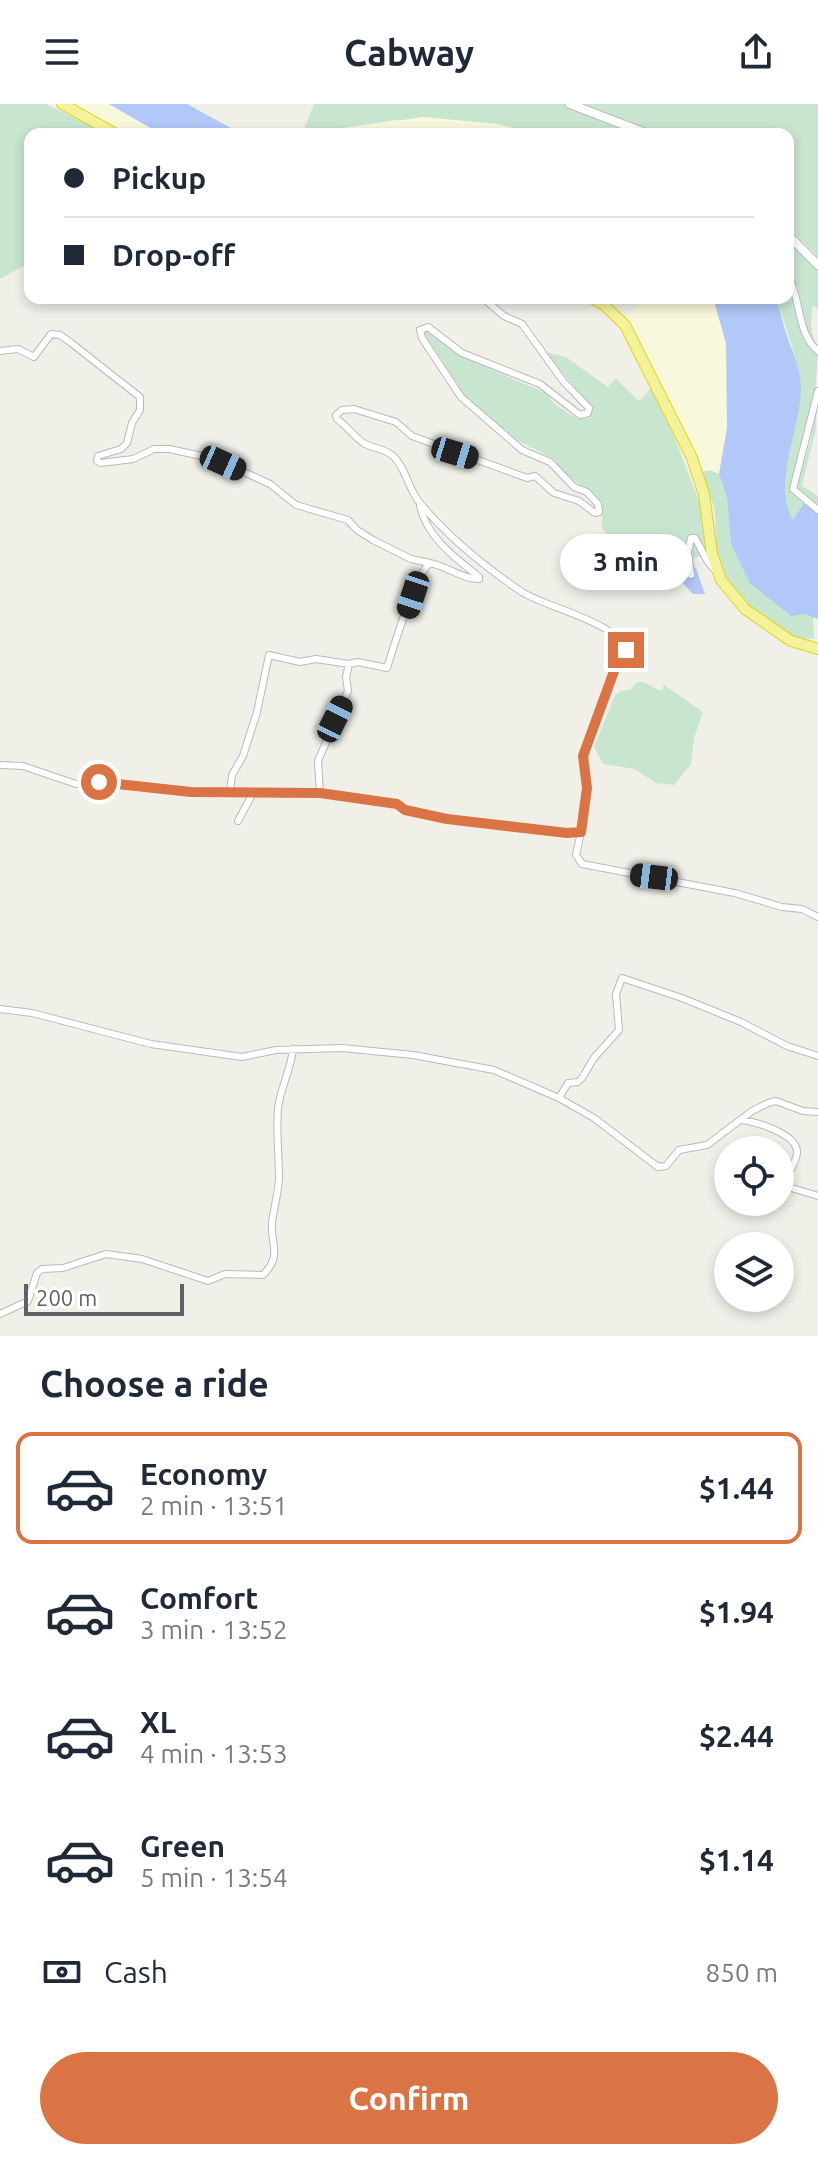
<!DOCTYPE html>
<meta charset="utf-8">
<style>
:root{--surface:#fff;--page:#f6f6f7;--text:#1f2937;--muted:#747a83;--line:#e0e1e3;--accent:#da7444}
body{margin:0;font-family:Ubuntu,sans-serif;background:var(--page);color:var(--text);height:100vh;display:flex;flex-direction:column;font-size:30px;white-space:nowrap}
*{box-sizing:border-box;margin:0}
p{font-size:26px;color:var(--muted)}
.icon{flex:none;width:44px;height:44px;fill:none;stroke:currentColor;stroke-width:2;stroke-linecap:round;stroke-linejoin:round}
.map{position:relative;height:1232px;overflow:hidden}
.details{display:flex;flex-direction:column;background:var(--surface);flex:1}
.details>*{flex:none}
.top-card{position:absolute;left:24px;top:24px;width:770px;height:176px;border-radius:16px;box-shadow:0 4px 12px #0003;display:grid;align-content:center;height:176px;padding:0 40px;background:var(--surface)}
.tools{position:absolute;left:714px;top:1032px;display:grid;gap:16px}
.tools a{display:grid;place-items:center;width:80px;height:80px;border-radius:50%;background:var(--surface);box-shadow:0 4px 12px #0003;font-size:40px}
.scale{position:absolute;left:24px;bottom:20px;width:160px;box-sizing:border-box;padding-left:8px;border:4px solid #606167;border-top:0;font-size:22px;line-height:28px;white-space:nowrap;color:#606167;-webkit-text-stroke:6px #fff;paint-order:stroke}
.end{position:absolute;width:36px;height:36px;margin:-18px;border:10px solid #da7444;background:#fff;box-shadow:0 0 0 4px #fff}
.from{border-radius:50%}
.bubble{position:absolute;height:56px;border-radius:28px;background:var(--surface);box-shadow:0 4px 12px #0003;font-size:26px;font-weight:600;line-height:56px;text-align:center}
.car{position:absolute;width:24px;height:48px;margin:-24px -12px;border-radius:10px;box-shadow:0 0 6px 2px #0007;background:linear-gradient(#222 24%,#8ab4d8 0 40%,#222 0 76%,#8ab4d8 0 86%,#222 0)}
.top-card b{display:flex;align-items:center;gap:28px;height:76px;font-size:30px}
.top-card b+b{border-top:2px solid var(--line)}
.top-card i{width:20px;height:20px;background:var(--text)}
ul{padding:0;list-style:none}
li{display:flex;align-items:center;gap:24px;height:112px;margin:0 16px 12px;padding:0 24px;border:4px solid transparent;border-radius:16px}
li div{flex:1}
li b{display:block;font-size:30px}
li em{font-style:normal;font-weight:600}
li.on{border-color:var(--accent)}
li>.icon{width:72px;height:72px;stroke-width:1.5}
h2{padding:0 40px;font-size:36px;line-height:96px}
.pay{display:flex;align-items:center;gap:20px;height:88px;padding:0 40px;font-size:30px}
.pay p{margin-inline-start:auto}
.cta{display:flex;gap:16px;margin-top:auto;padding:16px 40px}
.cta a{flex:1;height:92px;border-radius:48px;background:var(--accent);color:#fff;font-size:32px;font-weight:600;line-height:92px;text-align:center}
header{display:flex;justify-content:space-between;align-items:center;height:104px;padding:0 40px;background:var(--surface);font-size:36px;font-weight:600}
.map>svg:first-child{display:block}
.green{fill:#c8e5cf}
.sand{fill:#f8f8dc}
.water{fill:#b1c8f8}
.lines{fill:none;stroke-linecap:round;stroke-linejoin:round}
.street-casing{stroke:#b8b9bd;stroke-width:8}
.secondary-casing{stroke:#babac0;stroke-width:10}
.highway-casing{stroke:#e3d415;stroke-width:12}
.street{stroke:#fff;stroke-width:6}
.secondary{stroke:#fff;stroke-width:8}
.highway{stroke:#f4f39c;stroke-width:10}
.route{stroke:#da7444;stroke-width:10}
</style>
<header><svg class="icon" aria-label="menu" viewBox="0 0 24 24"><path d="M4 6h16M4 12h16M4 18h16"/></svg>Cabway<svg class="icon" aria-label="share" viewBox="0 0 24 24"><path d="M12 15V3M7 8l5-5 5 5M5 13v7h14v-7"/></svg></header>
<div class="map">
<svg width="818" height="1232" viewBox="0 0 818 1232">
<rect width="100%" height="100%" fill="#f0f0e9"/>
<path class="green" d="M0,0H46L106,30H30V158L0,175Z
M314,0H818V153L788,123V30H535L498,20L395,16L302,30Z
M788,135L818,166V205L813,201C810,225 810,224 818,245L809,236L799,187L788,164Z
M788,179L793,188L804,236L818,250L815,289L791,384L793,390L804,399L793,417C772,378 801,325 800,283C800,262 784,214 775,194H788Z
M426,227L462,253L546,289L556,301L577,315L589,314L593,305L545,248L566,253L608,283L616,275L639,297L654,281L701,402L706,450L692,455H679L668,465L642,472L602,424V401L596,391L563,369L554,355L515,335L466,293L424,229Z
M816,304V324L802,382L818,392V402L801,390L796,382L810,339Z
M711,366L719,370L727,394L731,440L804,510L813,513L814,534L799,537C769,517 725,493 717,454C714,437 717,419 714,403C711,391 702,380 703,367Z
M637,578H643L661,587L664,581L703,608L694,634L691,660L674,681L656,679L634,665L603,660L594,643L615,591L620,587L630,586Z"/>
<path class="sand" d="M71,0H108L161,30H124Z
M423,13L498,20L535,30H306Z
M639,194H713C732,239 732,322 719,370L711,366L704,367L702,373L657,273L622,215L638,201Z"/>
<path class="water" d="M109,0H187L242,30H161Z
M713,194H775C781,208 783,221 788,235C794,251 800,265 801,283C801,324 772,379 793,416L804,399L818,409V515L804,510L791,512L750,479L731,440L727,394L719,370L727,324L726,239Z
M683,457L696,464L705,490H693L681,477L675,465Z"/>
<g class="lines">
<defs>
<path id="street" d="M788,172C802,197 796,228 818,247
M0,247L18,245L34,253L51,230L60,231L70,238L140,293V306L132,319L127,339L121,345L98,352L97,357L101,359L133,355L154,345H169L216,355L270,380L296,401L348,416L357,426L373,436L411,455L430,459C415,471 394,542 387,564L358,558L349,560L346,573L348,587L318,657L320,689
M818,287L793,385L818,406
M420,402C427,434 456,454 479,473V475C465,476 446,462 430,459
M691,471L688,448L691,434H695L708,458L715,466
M0,661L23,662L76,680L106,678L191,688L320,689L397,700L405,706L447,715L567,729L581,728L587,684L583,652L617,559L626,553C629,520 546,504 522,488C485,463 449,434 420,399C408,385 406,364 393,352C384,344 375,345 365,340C355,334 347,322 337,315L336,311L342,306L354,305L396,318L412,332L527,374L535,372L554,389L579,397L595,409L599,408L598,400L587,388L574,383L550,358L522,346L461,293L422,234L420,226L428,223L462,249L540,280L580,311L588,309L589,304L563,277L522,220L504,212L483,194
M230,688L232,671L243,652L257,608L269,551L300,558L316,555L349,560
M238,717L253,689
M581,728L576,751L582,760L735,789L782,803L802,805L818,813
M0,905L32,909L151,940L242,953L276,946L342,944L413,951L494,966L559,994L594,1014L658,1063L666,1062L679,1046L707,1041L752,1007L768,999L776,997L803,1007L818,1008
M559,994L568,979L578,978L582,974L594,954L619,926L616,890L622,874L682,894L741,918L787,942L818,952
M742,1016C757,1018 797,1030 797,1048C797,1059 787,1068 785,1079L788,1083L818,1092
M0,1210L28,1197L37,1169L42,1165L63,1164L106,1150L142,1155L208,1177L225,1170L263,1171C283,1151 270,1140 272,1118C274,1104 278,1090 279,1075C279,1051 276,1029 278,1005C280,984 291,966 293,945"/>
<path id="secondary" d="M570,0L648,30
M788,131L818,161"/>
<path id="highway" d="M62,0L116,30
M592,194L604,201L625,221L692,354L704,390L712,450L721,476L745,505L791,537L818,545"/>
</defs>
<use href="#street" class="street-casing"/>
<use href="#secondary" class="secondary-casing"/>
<use href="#highway" class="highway-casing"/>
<use href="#street" class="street"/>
<use href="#secondary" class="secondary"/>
<use href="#highway" class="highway"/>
</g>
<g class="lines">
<path class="route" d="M99,678L191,688L320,689L397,700L405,706L447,715L567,729L581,728L587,684L583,652L617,559L624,556L626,546"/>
</g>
</svg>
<div class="tools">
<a><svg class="icon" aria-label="locate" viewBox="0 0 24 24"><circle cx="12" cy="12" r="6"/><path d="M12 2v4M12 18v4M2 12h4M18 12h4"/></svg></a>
<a><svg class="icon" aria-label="layers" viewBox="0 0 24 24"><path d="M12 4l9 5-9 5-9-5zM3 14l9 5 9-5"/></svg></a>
</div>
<div class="scale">200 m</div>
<i class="end from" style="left:99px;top:678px"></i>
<i class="end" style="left:626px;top:546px"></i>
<div class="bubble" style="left:560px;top:430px;width:132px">3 min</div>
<i class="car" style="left:455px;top:349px;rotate:107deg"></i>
<i class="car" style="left:223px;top:359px;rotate:114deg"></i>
<i class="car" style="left:413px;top:491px;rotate:198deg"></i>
<i class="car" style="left:335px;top:615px;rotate:26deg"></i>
<i class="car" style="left:654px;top:773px;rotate:277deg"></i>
<div class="top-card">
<b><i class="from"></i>Pickup</b>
<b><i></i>Drop-off</b>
</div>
</div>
<section class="details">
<h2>Choose a ride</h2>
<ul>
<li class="on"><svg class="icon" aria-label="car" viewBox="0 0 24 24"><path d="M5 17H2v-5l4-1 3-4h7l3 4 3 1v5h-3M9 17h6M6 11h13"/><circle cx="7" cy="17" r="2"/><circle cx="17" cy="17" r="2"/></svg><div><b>Economy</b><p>2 min · 13:51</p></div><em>$1.44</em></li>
<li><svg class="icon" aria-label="car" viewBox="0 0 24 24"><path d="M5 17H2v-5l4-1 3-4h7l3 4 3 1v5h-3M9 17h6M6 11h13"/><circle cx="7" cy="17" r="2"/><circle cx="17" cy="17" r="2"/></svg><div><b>Comfort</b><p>3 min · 13:52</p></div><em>$1.94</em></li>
<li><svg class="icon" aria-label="car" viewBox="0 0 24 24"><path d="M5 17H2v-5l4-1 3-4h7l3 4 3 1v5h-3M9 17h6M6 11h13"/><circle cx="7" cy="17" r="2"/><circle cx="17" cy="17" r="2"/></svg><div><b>XL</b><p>4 min · 13:53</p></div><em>$2.44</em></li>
<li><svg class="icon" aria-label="car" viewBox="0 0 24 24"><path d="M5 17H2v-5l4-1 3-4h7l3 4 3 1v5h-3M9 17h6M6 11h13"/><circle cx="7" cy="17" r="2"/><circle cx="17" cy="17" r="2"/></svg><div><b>Green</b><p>5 min · 13:54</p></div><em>$1.14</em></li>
</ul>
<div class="pay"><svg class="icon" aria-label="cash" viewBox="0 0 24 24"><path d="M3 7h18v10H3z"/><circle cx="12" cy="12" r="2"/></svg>Cash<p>850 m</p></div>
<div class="cta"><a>Confirm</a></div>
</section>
